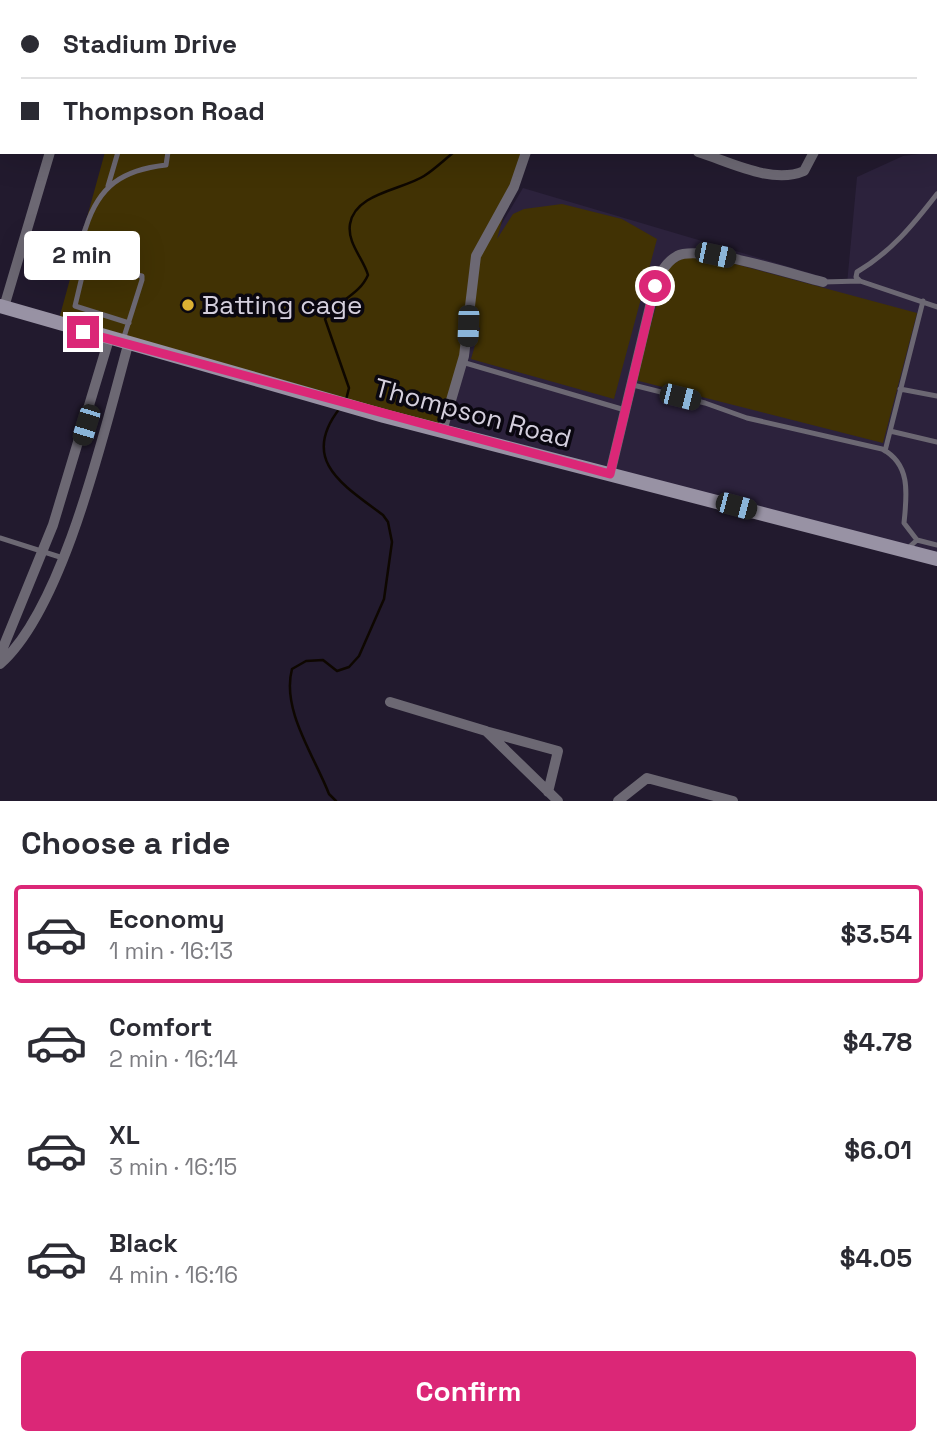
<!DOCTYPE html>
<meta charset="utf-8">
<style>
:root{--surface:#fff;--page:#f2f2f3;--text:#2b2b33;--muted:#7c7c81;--line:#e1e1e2;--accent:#db2777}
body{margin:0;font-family:"Space Grotesk",sans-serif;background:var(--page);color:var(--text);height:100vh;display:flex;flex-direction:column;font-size:26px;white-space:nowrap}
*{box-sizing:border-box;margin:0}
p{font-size:23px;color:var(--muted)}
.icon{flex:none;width:38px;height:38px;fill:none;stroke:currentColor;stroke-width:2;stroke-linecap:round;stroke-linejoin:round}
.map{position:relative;height:801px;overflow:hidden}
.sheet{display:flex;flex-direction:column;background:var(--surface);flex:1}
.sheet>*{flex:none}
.top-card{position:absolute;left:0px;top:0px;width:938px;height:154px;box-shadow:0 7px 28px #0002;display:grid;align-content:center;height:154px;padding:0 21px;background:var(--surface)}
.end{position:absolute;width:32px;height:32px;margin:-16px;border:9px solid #db2777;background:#fff;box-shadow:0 0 0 4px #fff}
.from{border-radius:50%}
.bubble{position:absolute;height:49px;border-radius:7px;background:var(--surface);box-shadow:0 7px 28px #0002;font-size:23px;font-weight:700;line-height:49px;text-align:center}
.car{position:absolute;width:21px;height:42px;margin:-21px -10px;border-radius:9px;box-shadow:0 0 5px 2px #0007;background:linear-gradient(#222 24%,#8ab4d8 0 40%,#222 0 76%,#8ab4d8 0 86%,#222 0)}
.top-card b{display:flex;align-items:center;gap:24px;height:66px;font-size:26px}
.top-card b+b{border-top:2px solid var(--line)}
.top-card i{width:18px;height:18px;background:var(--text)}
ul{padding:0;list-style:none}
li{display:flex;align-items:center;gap:21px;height:98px;margin:0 14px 10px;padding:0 7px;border:4px solid transparent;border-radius:7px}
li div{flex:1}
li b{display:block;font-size:26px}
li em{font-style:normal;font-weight:700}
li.selected{border-color:var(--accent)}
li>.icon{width:63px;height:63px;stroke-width:1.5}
h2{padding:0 21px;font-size:32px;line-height:84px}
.primary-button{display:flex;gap:14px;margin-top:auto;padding:14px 21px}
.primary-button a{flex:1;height:80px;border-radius:7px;background:var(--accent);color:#fff;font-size:28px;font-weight:700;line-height:80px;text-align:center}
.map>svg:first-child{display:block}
.built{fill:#2c223c}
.green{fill:#413204}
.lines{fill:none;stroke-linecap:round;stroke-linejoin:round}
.stream{stroke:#0e0700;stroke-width:2.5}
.lane{stroke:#6c6873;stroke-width:5}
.street{stroke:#6c6873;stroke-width:10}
.secondary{stroke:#9892a4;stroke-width:14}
.route{stroke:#db2777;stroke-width:9}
.poi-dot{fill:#ddb133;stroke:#0a0710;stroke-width:2.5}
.labels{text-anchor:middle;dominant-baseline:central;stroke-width:7;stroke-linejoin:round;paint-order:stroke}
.poi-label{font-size:26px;fill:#d4cfdd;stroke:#0a0710;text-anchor:start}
.street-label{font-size:26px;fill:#d4cfdd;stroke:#0a0710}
</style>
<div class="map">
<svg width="937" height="801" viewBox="0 0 937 801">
<rect width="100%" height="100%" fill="#221a2e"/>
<path class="built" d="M937,147V559L442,431L489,245L523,188L847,284L857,177L903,156L936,152Z"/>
<path class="green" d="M105,152H521L497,239L513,214L524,209L562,204L622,219L657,239L614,399L471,359L480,328L476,326V314L442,431L59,319Z
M709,257L917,313L883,443L635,380L667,268L683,258Z"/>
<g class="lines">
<path class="stream" d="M547,2L548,0
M346,400L349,388L325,319C336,301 359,296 368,275C363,258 347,243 350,224C355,193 402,190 424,176C435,169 444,160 454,152
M336,801L329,794C315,757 281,710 292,669L306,661L323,660L337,671L349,667L359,656L384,599L392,542L388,522L383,515C343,485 299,460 340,408"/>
<path class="lane" d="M108,186L118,152
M85,264C78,251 81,240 86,227C99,186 122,170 166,165L168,152
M860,281L856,277L857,272C891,252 913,225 937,194
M823,282L860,281L937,307
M123,340L142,280V276L85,264L75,306L129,323
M462,362L625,410
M633,385L705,403L747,418L882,449C911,464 907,494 904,523L917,540
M900,389L937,396
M890,431L937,442
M885,451L923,301
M0,538L63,558
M906,550L917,540L937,545"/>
<path class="street" d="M853,1L856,2
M93,2L94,0
M0,6H2
M936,18H937
M698,152C728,161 772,185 804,171L814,152
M4,307L50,152
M442,431L464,356L476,256L514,187L526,152
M610,474L652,298C657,282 661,265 677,256C700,244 794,275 823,282
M0,655L53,525L109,339
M0,664C64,608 105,428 128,345
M390,702L486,731L558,801
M489,732L558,751L548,792
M618,801L647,778L733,801"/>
<path class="secondary" d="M0,306L384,416L937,559"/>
</g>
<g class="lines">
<path class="route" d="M83,332L610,474L655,286"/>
</g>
<circle class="poi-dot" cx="188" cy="305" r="7"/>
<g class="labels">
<g class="poi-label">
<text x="202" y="305">Batting cage</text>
</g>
<g class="street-label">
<text transform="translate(473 413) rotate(15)">Thompson Road</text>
</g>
</g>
</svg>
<i class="end from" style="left:655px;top:286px"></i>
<i class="end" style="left:83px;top:332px"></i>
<div class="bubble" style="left:24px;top:231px;width:116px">2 min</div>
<i class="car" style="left:715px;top:255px;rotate:102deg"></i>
<i class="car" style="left:468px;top:326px;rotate:182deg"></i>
<i class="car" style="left:680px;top:397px;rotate:104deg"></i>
<i class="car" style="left:86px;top:425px;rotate:197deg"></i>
<i class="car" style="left:736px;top:506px;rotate:105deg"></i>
<div class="top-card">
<b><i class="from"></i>Stadium Drive</b>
<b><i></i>Thompson Road</b>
</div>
</div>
<section class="sheet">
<h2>Choose a ride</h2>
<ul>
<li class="selected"><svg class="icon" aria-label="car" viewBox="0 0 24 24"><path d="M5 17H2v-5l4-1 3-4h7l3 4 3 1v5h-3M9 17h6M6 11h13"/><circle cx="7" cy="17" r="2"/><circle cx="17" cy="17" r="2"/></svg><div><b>Economy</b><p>1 min · 16:13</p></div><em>$3.54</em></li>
<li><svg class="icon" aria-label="car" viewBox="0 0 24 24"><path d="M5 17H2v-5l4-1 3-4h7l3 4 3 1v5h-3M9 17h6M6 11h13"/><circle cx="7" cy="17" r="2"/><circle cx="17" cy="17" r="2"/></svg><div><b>Comfort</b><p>2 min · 16:14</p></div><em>$4.78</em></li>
<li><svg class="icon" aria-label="car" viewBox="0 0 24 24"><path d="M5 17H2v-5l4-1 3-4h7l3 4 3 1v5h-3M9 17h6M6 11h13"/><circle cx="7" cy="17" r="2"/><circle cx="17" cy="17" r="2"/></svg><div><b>XL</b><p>3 min · 16:15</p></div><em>$6.01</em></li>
<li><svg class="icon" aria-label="car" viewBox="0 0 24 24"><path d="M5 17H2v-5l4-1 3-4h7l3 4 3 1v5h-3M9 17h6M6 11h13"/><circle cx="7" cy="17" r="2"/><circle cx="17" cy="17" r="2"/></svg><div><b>Black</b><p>4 min · 16:16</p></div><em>$4.05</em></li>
</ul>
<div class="primary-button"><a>Confirm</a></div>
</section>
